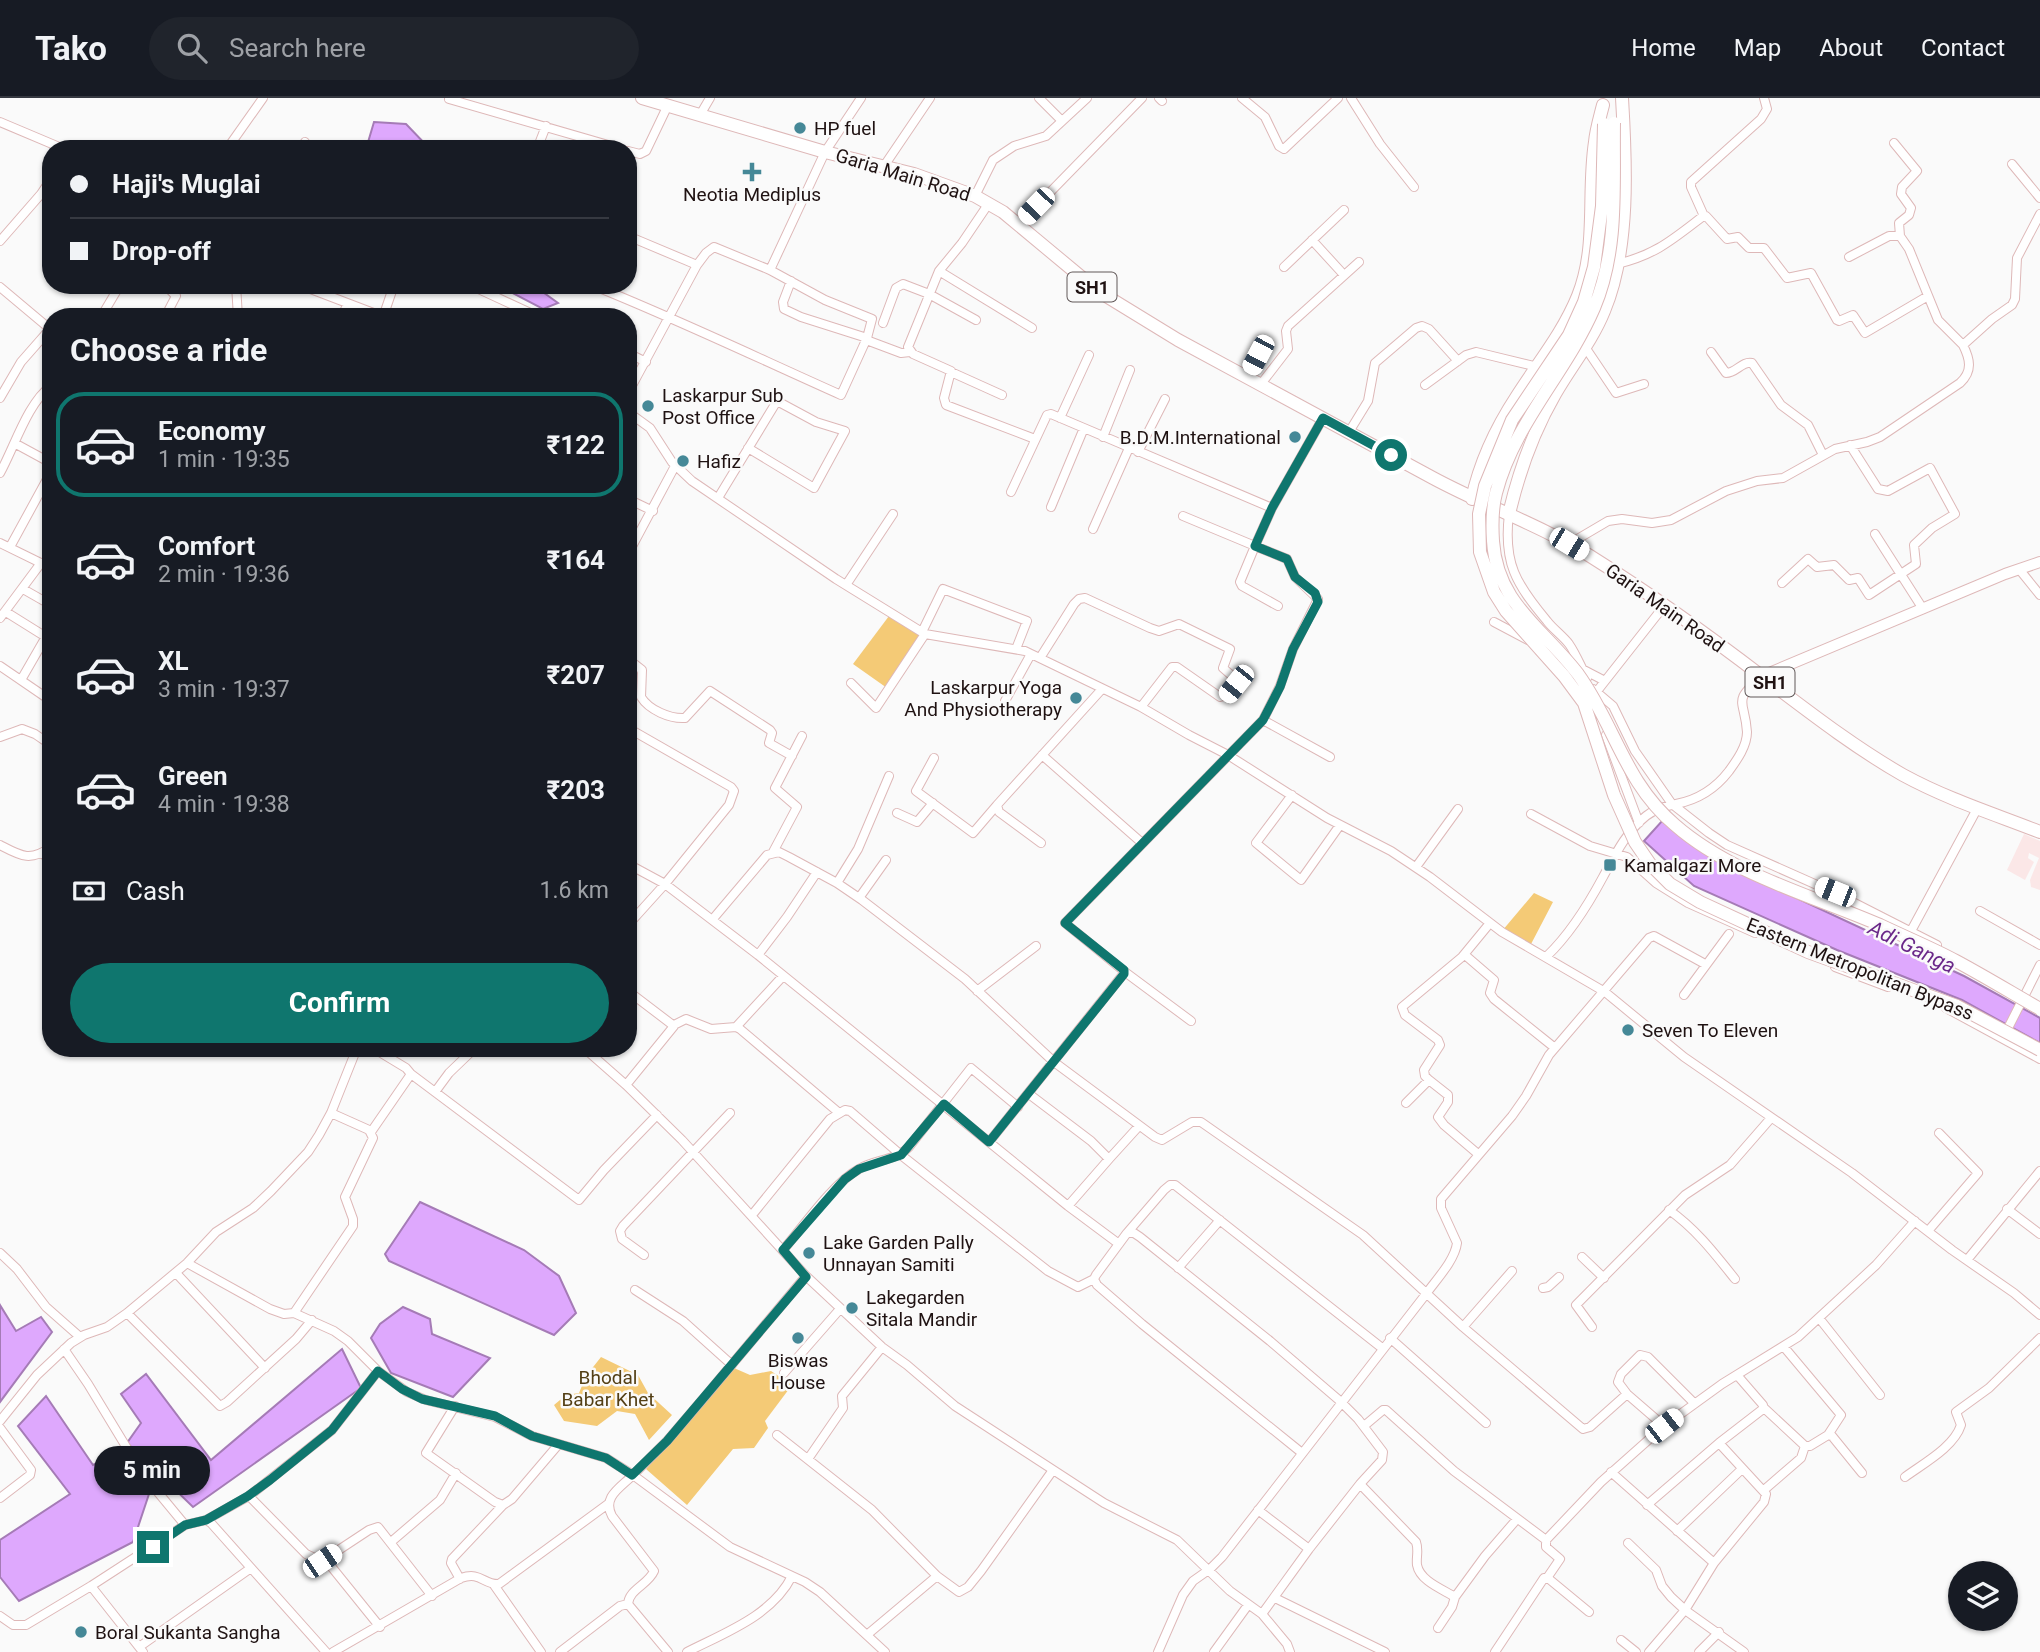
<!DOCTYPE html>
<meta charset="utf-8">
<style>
:root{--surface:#171b24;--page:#20242c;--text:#f1f3f6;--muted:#9ea1a6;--line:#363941;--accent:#0f766e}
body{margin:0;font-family:Roboto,sans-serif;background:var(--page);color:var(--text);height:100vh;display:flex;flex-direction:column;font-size:26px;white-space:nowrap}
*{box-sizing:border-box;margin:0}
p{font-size:23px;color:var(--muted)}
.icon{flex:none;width:38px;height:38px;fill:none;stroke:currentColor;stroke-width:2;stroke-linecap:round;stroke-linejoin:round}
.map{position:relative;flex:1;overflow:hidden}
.panel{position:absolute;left:42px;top:210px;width:595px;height:749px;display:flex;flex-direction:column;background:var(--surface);border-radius:28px;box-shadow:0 2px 5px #0004}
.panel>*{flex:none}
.top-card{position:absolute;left:42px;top:42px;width:595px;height:154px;border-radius:28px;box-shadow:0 2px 5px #0004;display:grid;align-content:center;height:154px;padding:0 28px;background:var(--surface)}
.tools{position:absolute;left:1948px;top:1463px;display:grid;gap:14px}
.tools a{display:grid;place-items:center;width:70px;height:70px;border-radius:50%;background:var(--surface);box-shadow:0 2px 5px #0004;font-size:35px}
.end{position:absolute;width:32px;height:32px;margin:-16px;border:9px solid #0f766e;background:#fff;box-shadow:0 0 0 4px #fff}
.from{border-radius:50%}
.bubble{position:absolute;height:49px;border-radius:24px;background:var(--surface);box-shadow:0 2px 5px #0004;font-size:23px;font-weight:700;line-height:49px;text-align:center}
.car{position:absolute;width:21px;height:42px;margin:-21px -10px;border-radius:9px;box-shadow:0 0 5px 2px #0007;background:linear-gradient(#fff 24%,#345 0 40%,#fff 0 76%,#345 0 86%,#fff 0)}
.top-card b{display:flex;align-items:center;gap:24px;height:66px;font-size:26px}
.top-card b+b{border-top:2px solid var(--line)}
.top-card i{width:18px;height:18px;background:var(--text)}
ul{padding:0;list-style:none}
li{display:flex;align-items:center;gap:21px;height:105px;margin:0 14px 10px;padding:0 14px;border:4px solid transparent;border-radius:28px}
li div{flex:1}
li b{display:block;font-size:26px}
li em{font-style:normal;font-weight:700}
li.current{border-color:var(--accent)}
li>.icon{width:63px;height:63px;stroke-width:1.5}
h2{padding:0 28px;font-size:32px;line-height:84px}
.pay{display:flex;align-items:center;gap:18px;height:77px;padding:0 28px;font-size:26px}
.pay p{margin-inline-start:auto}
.cta{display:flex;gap:14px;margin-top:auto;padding:14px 28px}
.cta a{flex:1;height:80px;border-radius:42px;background:var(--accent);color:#fff;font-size:28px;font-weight:700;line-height:80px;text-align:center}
header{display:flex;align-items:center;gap:42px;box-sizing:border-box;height:98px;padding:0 35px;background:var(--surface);border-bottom:2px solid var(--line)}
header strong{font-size:33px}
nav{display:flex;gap:38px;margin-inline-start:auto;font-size:24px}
.search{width:490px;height:63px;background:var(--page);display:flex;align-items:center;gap:18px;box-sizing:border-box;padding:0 24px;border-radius:38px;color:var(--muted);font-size:26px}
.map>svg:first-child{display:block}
.built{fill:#fbe7e7}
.green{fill:#f4ca76}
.water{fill:#dea8fd;stroke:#a57bb6;stroke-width:2}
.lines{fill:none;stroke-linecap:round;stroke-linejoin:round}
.street-casing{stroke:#deb8b8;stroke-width:10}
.secondary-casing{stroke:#deb8b8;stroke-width:12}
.primary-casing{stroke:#deb8b8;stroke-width:14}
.street{stroke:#fff;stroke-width:8}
.secondary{stroke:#fff;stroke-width:10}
.primary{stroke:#fff;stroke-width:12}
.primary-bridge-casing{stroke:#deb8b8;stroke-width:14;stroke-linecap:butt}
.primary-bridge{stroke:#fff;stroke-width:12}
.route{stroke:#0f766e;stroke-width:9}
.poi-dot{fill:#458897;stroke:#fafafa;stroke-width:2.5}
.labels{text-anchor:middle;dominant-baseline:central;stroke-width:5;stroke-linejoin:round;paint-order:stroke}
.shield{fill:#fafafa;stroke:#615858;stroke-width:2}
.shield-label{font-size:18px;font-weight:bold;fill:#1f1212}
.poi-label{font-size:19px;fill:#1f1212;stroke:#fafafa;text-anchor:start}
.street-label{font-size:19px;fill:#1f1212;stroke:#fafafa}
.park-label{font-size:19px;fill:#533f15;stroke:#fafafa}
.water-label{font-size:21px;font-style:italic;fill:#6a2889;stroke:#fafafa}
</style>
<header>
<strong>Tako</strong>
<div class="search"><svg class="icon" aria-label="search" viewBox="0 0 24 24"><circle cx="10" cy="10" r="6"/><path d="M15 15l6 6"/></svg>Search here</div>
<nav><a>Home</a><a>Map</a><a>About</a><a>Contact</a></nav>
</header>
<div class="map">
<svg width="2040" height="1554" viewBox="0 0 2040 1554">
<rect width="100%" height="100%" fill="#fafafa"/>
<path class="built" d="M2024,736L2040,743V792L2031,789L2030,782L2039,760L2029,755L2028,760L2034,764L2025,782L2007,772Z"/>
<path class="green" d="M889,518L920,538L887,590L853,566Z
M1534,795L1553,804L1530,848L1502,833Z
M601,1259L638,1277L648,1295L672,1317L649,1342L635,1316L617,1313L597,1328L564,1323L554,1307L566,1297L579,1295L586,1278Z
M734,1270L750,1277L771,1273L792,1287L765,1323L768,1330L754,1350L733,1351L687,1407L646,1371Z"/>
<path class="water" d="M374,24L406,26L430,51H366Z
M497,187H533L558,205L543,211Z
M1662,723L1713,761L1964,878L2040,920V945L1962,902L1837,852L1694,788L1644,743Z
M420,1104L524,1152L559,1178L576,1215L554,1237L389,1163L385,1156Z
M0,1207L16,1233L41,1219L52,1234L0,1304Z
M403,1209L430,1221L432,1236L490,1260L453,1299L391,1275L371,1240L380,1226Z
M342,1251L361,1290L193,1409L127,1345L141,1325L121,1296L146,1276L211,1362Z
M46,1298L93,1367L114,1356L149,1396L133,1444L19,1503L0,1479V1442L70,1396L18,1328Z"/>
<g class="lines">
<defs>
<path id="street" d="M1039,0L1062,23
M1159,0L1162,3
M1242,0L1265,19L1279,48L1284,51L1338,0
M1351,0L1380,46L1414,89
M449,1L622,51
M700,17L710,0
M0,24L64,51
M1894,45L1917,73L1902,89L1901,96L1911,110L1909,117L1899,125L1900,138
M227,51L263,0
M301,51L305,44
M537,51L546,28
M628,53L640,56L646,53L668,7
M2012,66L2040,100
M884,68L930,0
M975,98L993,62L1014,48L1046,38L1087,0
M989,105L962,145L939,173L908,249L913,256L951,273L944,300L946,307L1035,341
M1704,118L1691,89V84L1761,21L1767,11L1764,0
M1019,126L1142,0
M628,138L697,167
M1312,142L1344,177
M0,143L41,96L51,81
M1849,159L1889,138H1900L1909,151L1938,222L1963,247
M1617,166C1655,157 1672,142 1702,119L1706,118L1727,141L1738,139L1749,150H1764L1787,180L1811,175L1837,222L1839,223L1853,217L1865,235L1928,198
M1284,169L1344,112
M770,172L825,54L861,0
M939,173L1032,230
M236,187L238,219
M300,187L384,219
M470,187L539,219
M592,187C677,221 758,260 841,297L867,240L801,219L784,211L783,204L791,183
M0,189L50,231L21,264L0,300
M101,219L120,187
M165,219L176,198L165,187
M341,219L348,206
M383,219L394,187
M883,225L896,190L903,186L929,196L976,222
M1585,249L1616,295L1644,286
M1711,254L1726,275C1736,275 1742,263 1752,265L1781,307L1808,327L1823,357
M628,255L646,264
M951,274L1002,297
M1247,278L1265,246
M1261,286L1288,251L1286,233L1288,228L1359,164
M1425,287L1466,257L1476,254L1538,269
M628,295L697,167L706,155L714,149L770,172L825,202L872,221L867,240L869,243L901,255L910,254
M628,314L650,330L672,364L692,383L836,481L925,536L1025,553L1141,609L1189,637L1228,657L1327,720L1391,753L1430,779L1502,834L1605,894L1684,959L1852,1075L1952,1152L2014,1195L2040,1217
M1060,320L1089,257
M1349,334L1368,303L1375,265L1416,230L1422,228L1429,231L1458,263
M1103,339L1130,272
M16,346L51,365
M1138,354L1165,301
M0,375C14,350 28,304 51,288
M1011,394L1047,317L1051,316L1084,330
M718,400L777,303L816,324L845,333L814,390L748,350
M628,401L653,413
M1051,409L1084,330L1272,410
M1509,416C1503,465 1516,486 1547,523C1553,531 1563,538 1569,546C1576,556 1581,569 1587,580
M1183,418L1255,448L1240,484L1242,488L1278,508
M1093,431L1129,350
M1875,436L1923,511
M0,445L51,470
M1569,446L1608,423L1622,421L1652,425L1671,422L1726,393L1757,383L1783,380L1835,351L1867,344L1880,339L1960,285C1973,273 1970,261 1963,247L1992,221L2012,207L2015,201L2017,160L2040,116
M10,449L51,374
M628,456L675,368
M2019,471L2040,497
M1782,485L1808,461L1817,469L1834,467L1849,482L1858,480L1869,497L1916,466L1914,447L1932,430L1955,416L1930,370L1888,393L1878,391L1850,347
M846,487L893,416
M23,491L51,507
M6,514L46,539
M0,520L41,465
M1494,524L1528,542
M922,534L943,491L1027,523L1016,551
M1040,560L1074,506L1079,501L1085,500L1150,530L1159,533L1179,526L1230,551L1223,570L1238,583L1227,597L1220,599L1177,569H1172L1141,609
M628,561L642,572L641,599C649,612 670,621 685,620L710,593L770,632L772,635L769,645L792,658
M0,568L44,598H51
M1582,571L1605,583
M21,582L51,530
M851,585L876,610L925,536
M1593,591L1613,608L1635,653L1672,706L1709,735L1727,747L1835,795L1937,847
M1594,597L1664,508
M1005,603L1031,556
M1263,622L1330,659
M628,630L731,689L734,693L729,707L665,786L628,827
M1606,637L1639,725
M0,639L22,631L35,636L51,647
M1042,657L1142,745
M934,660L916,693L973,735L997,707
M1292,697L1256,745L1301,782L1340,727
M897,715L917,724L933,705
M1531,716L1590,748L1627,759L1656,785L1688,805L1755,835
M1041,745L999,714L997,707L1102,591
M0,747C21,758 30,764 51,749
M773,754L797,709L775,690L802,638
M42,755L51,763
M628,766L665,786L758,857L1068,1108L1119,1146
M1416,769L1458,711
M837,785L858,751L889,678
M859,800L886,762
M1980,813L2040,847
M712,822L767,757L779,754L789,759L837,785L862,802L965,881L1054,964L1155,1039L1162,1042L1192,1024H1201L1363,1137L1463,1229L1583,1331L1590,1329L1627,1296
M1911,833L1977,711
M758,857L787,819L817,774
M1465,857L1494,882L1490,895L1494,901L1555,950
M1547,858C1570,836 1588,807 1603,779C1615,757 1626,734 1646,718C1655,711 1665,708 1676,706C1697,702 1716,690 1729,673C1737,662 1747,648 1747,634C1745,601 1731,605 1762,578
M1835,869L1888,889
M1125,874L1191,923
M977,893L1036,848
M1684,897L1729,836
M1946,910L2040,961
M674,927L686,921L711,931L736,929L740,931L838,1014
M736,929L783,878
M2004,938L2040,867
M411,976L579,1102L604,1072L657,1017
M1429,982L1425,978L1424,972L1440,947L1438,942L1405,917L1402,909L1462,859L1490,825
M626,987L674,928L628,893
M435,994L449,975L475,950
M1029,996L1091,1043L1109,1061L1068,1108
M1406,1005L1429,982L1448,997V1004L1438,1019L1444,1027L1478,1056
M371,1034L411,976L406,970L373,950
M989,1044L1125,874L1065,825L1263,622L1280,588L1293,551L1318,501L1295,479L1287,461L1255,448L1272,410L1323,320
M1109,1061L1139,1028
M2007,1111L2040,1136
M1669,1112C1696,1131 1715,1156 1735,1181
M752,1117L830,1021L845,1012L850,1013L901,1057L1048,1173L1078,1189L1094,1181
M1928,1133L1978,1075L1939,1035
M1127,1135L1164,1092L1170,1087H1175L1382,1250
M783,1152C803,1129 833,1085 859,1071C876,1061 895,1063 909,1049L971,970L1018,1009
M0,1155L17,1171L46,1209L80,1239
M644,1157L622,1141L620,1133L623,1128L730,1015
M1582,1159L1604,1180
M1967,1162L2040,1073
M187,1165L270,1211L284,1216L294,1215L353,1128V1121L345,1099L373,1040L369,1032L331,1015
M1178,1170L1220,1122
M176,1175L265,1270
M806,1178L882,1249L907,1267L955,1308L1104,1405L1177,1442L1230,1493L1262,1516L1309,1451L1360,1386L1382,1362L1383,1354L1358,1321L1340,1303L1270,1243L1140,1139L1134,1135H1127L1096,1177L1094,1181L1097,1187L1142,1226L1302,1355
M1543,1190L1548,1189L1559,1179
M635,1192L683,1223L732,1267
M127,1215L220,1308L227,1304L296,1241L312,1222
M294,1215L334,1233L348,1243L378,1273L407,1294L426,1302L495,1319L532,1338L606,1360L633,1377L667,1343L703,1301L806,1178L682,1042L626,987L584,950
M1819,1220L1880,1297
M1463,1229L1512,1173
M1592,1229L1576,1207L1685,1097L1730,1067L1771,1020
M1390,1240L1486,1325
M1784,1249L1841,1317L1828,1337
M64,1251L88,1286L142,1375L185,1427
M784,1275L840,1211
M455,1308L426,1355L495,1404L503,1407L512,1401L558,1347
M1763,1309L1805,1348H1810L1828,1337L1832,1338L1862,1375
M0,1323L37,1277L71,1245L84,1237L107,1229L127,1215L187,1165L216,1134L253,1110L271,1093L308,1054L319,1037L331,1015L357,950
M1364,1328L1383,1312H1386L1454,1373L1546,1442
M1664,1328L1627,1296L1618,1284L1621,1276L1640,1257L1648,1259L1694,1305
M0,1330L31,1372L30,1377L0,1400
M777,1337L872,1412L937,1478L959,1494L968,1489L981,1473L1053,1372
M1719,1345L1763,1311V1307L1737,1277
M808,1361L843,1310L842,1298L882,1249
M1611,1374L1714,1465L1764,1404L1766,1396L1719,1345L1647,1407
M1905,1379C1924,1365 1954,1349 1961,1327L1956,1314L1989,1290L2040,1240
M1360,1386L1416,1444C1419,1452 1416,1459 1417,1467C1420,1483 1442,1491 1455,1499
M1764,1392L1801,1360L1805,1348
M249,1398L306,1456L330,1467L380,1529
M1258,1412L1309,1451
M206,1422L249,1398L332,1332L378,1273
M1677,1433L1742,1371
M391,1444L440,1402L456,1375
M1628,1445L1656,1472L1662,1488L1671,1499L1685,1512L1744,1554
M322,1463L369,1432L378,1429L432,1498
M1547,1480L1560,1461L1546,1449V1442L1601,1384L1664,1328L1722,1286L1798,1239L1876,1167L1915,1123
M460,1481L451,1465L452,1461L503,1407
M494,1487L541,1554
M91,1488L143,1554
M1275,1500L1385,1554
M1262,1516L1287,1546L1290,1554
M0,1518L13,1527H26L91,1488L185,1427L206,1422L211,1425L326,1554
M1438,1530L1452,1509L1455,1499L1485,1458L1517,1421
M868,1536L937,1478
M1621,1542L1636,1554
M139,1549L251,1470
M333,1554L461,1480C481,1473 483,1487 499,1486L608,1406
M560,1554L620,1508L628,1506
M668,1554L628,1506C629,1491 648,1487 654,1473L612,1418C602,1399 620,1390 633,1377L730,1449L805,1484L820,1494L885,1554
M687,1554C724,1535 772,1518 792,1478
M1158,1554L1183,1497L1193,1483L1210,1471L1222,1459L1426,1196C1436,1182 1455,1162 1457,1145L1441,1110V1101L1512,1018L1526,998L1549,957L1649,840L1654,838L1705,866
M1214,1554L1248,1507
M1495,1554L1544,1480L1549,1481L1589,1514
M1649,1554L1685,1512L1714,1465
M1699,1554L1719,1534"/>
<path id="secondary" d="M1762,578L2005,476L2040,464"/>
<path id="primary" d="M642,0L825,54L914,76L975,98L1003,114L1098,193L1178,242L1433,380C1485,408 1540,427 1590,458C1649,495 1708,537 1764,580C1809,614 1854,649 1903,677C1947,701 1994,716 2040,734
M1472,401C1480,364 1496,330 1517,298C1538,265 1563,235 1578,198C1598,148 1587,96 1595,44C1596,32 1600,19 1603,7
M1509,416C1519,373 1533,334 1555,296C1571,268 1592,243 1604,213C1630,151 1626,66 1622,0"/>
</defs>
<use href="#street" class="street-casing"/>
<use href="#secondary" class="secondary-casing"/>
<use href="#primary" class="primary-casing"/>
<use href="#street" class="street"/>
<use href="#secondary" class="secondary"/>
<use href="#primary" class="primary"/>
<defs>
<path id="primary-bridge" d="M1614,25C1613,87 1619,151 1594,210C1566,275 1514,325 1496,395C1492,410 1492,427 1493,443C1497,506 1543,530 1578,576C1615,627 1624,684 1675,727C1731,776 1813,798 1880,827C1905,839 1932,850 1956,863C1984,878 2012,895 2040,911
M1604,26L1602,108L1594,169L1584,204L1569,237L1512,322L1485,388L1479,416L1480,454L1494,494L1506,513L1564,578L1584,605L1614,697L1635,744L1650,766L1670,786L1700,804L1808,854L1957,908L2040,952"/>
</defs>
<use href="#primary-bridge" class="primary-bridge-casing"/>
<use href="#primary-bridge" class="primary-bridge"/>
</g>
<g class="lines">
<path class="route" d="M153,1449L185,1427L206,1422L248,1398L270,1382L332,1332L378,1273L402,1291L422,1301L495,1318L532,1338L606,1360L632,1377L667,1343L806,1179L783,1152L845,1081L859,1071L901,1057L944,1006L989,1044L1124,876V872L1065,825L1263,622L1280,589L1293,551L1318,504L1315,495L1295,479L1287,461L1255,448L1272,410L1323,320L1391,357"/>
</g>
<g class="poi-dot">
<circle cx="800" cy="30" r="7"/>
<path d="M748.5 63.5h7v7h7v7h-7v7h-7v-7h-7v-7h7z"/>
<circle cx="648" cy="308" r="7"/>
<circle cx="1295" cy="339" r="7"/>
<circle cx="683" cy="363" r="7"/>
<circle cx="1076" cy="600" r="7"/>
<rect x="1603" y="760" width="14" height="14" rx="3.5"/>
<circle cx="1628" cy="932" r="7"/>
<circle cx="809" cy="1155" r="7"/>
<circle cx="852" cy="1210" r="7"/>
<circle cx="798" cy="1240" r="7"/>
<circle cx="81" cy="1534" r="7"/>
</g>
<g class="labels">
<g class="shield">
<rect x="1067.5" y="174.5" width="49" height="29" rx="5"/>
<rect x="1745.5" y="569.5" width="49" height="29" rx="5"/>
</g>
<g class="shield-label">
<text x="1092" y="189">SH1</text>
<text x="1770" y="584">SH1</text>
</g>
<g class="poi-label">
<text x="814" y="30">HP fuel</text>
<text x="752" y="96" text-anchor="middle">Neotia Mediplus</text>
<text x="662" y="297">Laskarpur Sub<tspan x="662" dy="22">Post Office</tspan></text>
<text x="1281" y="339" text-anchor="end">B.D.M.International</text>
<text x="697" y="363">Hafiz</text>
<text x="1062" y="589" text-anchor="end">Laskarpur Yoga<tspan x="1062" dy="22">And Physiotherapy</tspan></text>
<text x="1624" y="767">Kamalgazi More</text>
<text x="1642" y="932">Seven To Eleven</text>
<text x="823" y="1144">Lake Garden Pally<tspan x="823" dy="22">Unnayan Samiti</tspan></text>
<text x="866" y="1199">Lakegarden<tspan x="866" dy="22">Sitala Mandir</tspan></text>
<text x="798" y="1262" text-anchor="middle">Biswas<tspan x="798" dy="22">House</tspan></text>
<text x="95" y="1534">Boral Sukanta Sangha</text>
</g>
<g class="street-label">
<text transform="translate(903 77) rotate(17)">Garia Main Road</text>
<text transform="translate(1665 510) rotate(35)">Garia Main Road</text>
<text transform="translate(1860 871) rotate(22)">Eastern Metropolitan Bypass</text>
</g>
<g class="park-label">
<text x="608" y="1279">Bhodal<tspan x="608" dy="22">Babar Khet</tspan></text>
</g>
<g class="water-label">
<text transform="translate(1912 849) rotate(26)">Adi Ganga</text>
</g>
</g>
</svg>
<div class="tools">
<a><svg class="icon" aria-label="layers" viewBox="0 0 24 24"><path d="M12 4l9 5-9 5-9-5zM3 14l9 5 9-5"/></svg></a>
</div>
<i class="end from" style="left:1391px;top:357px"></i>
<i class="end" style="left:153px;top:1449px"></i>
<div class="bubble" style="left:94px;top:1348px;width:116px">5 min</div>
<i class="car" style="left:1036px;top:108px;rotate:224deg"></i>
<i class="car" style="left:1258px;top:257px;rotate:208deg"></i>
<i class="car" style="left:1569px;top:446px;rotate:121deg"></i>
<i class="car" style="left:1236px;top:586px;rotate:219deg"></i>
<i class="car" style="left:1835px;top:794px;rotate:292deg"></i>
<i class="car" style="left:1664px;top:1328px;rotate:52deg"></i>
<i class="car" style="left:322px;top:1463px;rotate:56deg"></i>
<div class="top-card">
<b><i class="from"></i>Haji's Muglai</b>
<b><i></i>Drop-off</b>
</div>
<section class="panel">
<h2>Choose a ride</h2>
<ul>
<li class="current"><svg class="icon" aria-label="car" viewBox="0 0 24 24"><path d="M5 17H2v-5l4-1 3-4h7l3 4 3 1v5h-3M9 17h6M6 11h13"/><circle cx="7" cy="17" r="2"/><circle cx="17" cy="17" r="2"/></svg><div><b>Economy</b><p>1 min · 19:35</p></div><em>₹122</em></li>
<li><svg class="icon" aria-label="car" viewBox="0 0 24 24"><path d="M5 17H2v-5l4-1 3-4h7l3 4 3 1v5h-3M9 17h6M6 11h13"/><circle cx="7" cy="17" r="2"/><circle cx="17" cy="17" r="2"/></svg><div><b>Comfort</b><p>2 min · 19:36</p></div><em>₹164</em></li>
<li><svg class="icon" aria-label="car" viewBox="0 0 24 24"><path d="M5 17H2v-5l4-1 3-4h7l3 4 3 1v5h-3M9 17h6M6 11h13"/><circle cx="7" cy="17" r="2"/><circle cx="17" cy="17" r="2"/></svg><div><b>XL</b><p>3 min · 19:37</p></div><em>₹207</em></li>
<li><svg class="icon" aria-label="car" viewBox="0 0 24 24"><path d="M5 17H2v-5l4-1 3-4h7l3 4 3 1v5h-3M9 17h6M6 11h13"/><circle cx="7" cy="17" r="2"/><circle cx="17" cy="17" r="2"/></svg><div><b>Green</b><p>4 min · 19:38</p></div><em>₹203</em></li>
</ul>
<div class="pay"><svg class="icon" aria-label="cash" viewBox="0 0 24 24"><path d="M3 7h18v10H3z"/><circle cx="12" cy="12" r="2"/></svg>Cash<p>1.6 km</p></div>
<div class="cta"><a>Confirm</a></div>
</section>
</div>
